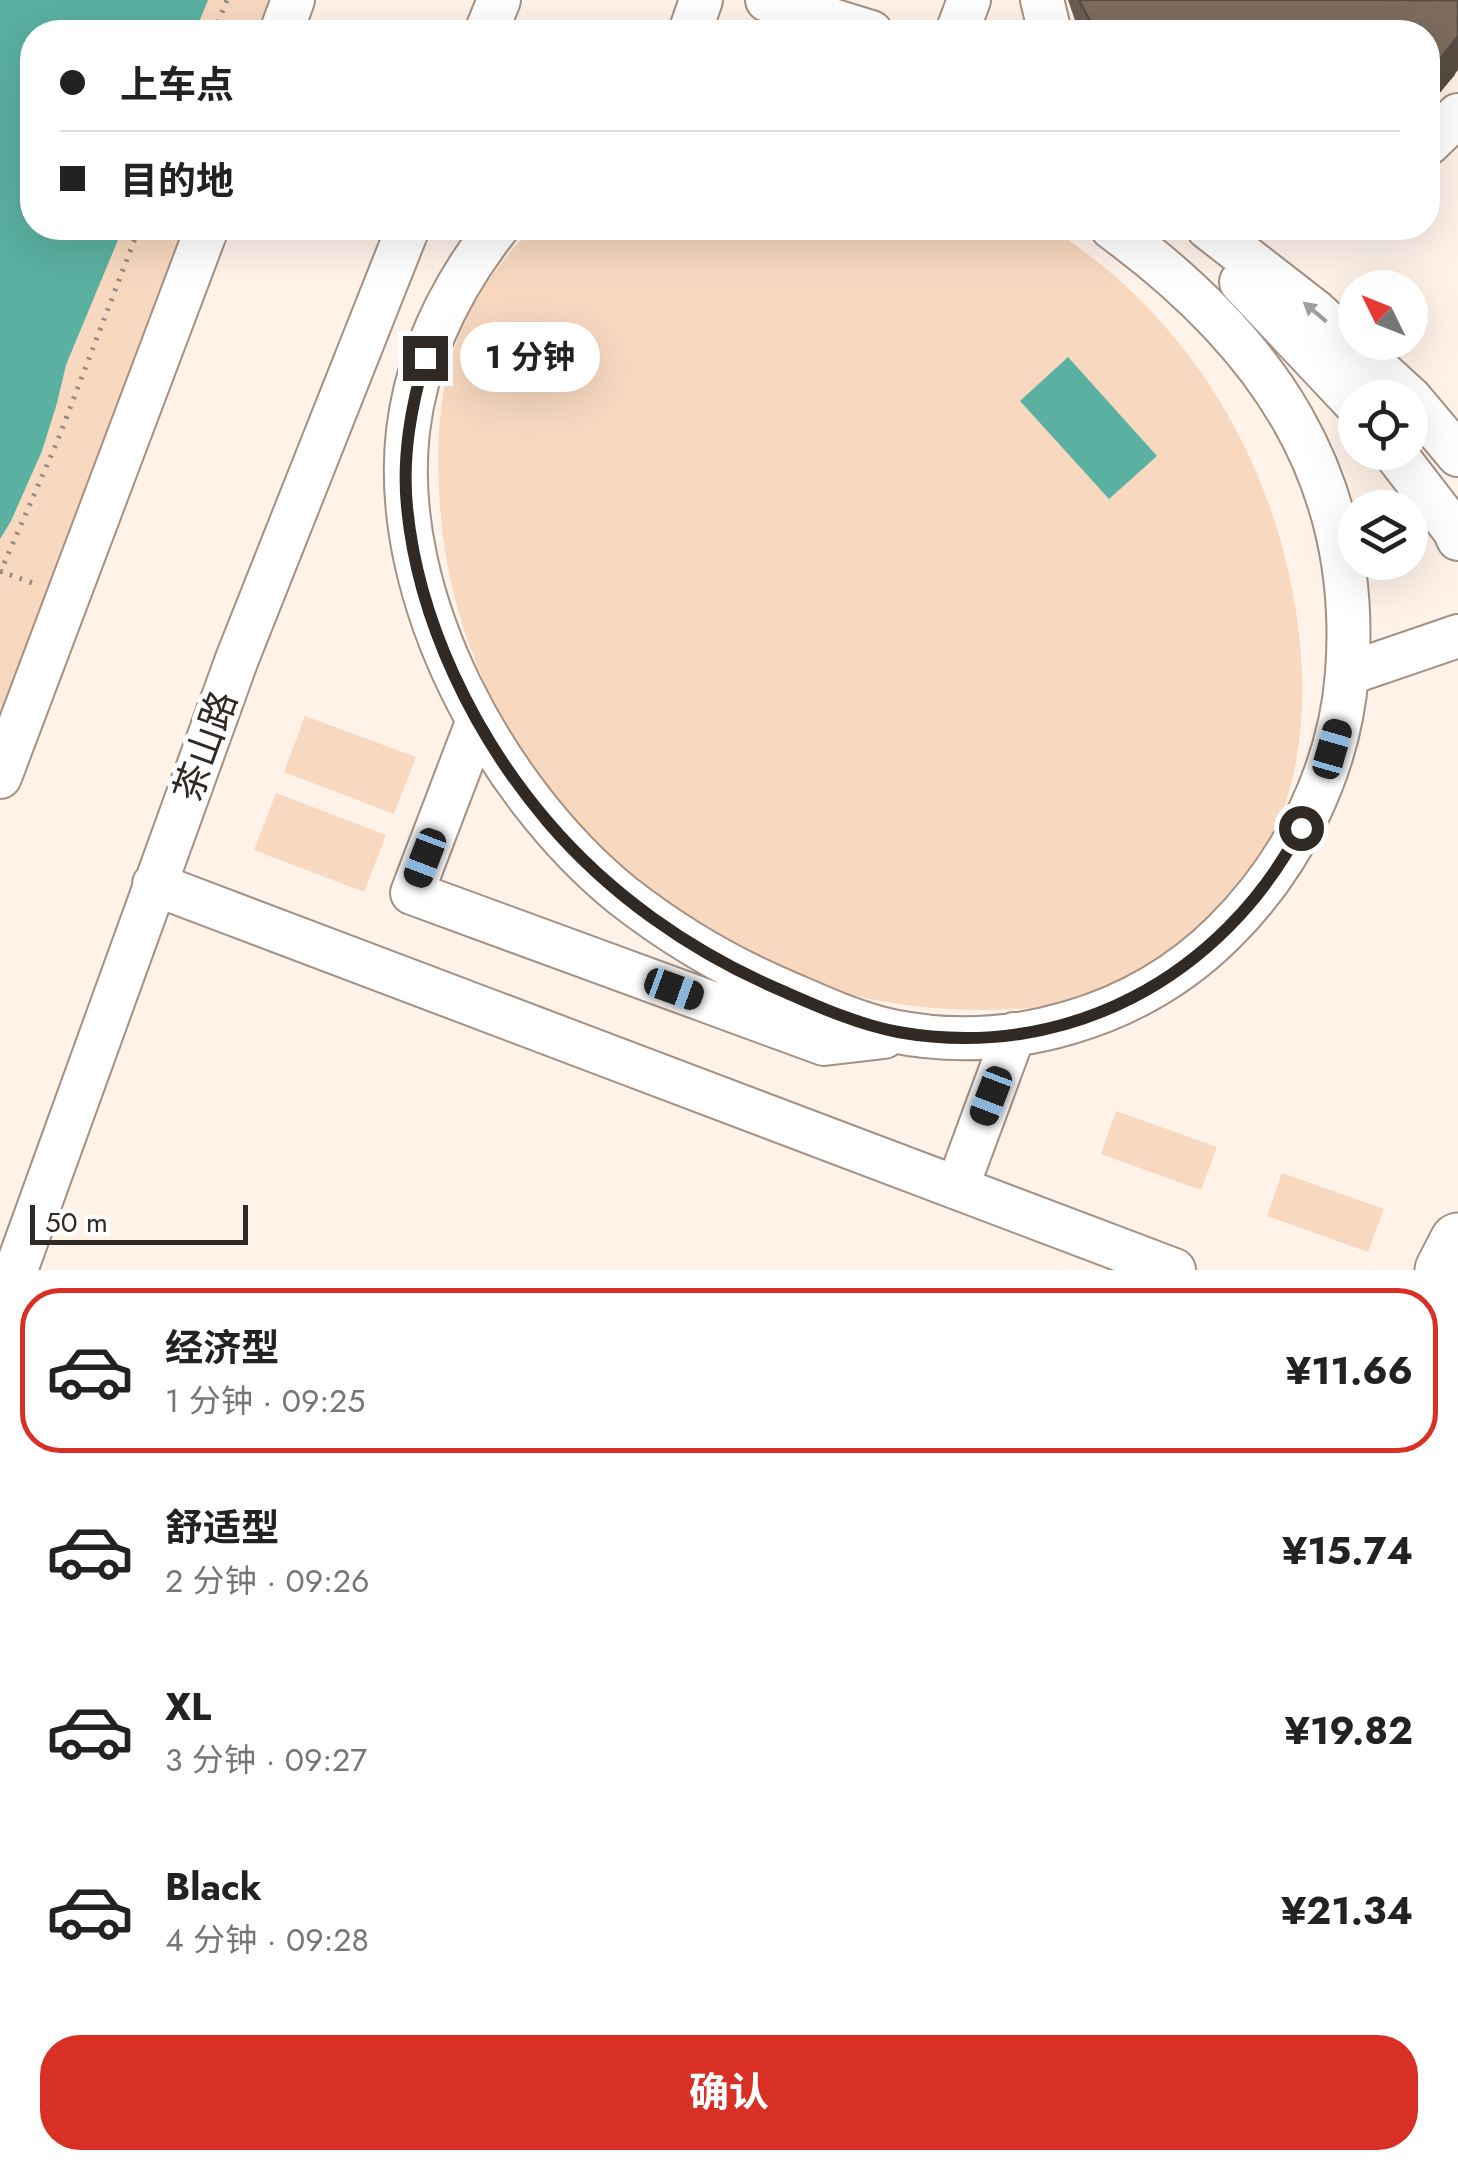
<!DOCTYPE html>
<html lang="zh">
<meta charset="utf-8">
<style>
:root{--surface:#fff;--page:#f6f6f6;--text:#222;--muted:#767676;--line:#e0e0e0;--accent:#d93025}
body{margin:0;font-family:Jost,"Noto Sans SC",sans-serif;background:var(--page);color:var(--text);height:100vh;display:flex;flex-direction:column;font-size:38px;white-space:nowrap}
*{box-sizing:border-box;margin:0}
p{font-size:32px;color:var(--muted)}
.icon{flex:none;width:55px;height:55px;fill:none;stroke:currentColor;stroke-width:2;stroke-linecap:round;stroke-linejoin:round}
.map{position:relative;height:1270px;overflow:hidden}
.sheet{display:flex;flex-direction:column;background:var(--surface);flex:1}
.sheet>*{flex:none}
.hud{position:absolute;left:20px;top:20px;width:1420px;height:220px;border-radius:40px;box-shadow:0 10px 40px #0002;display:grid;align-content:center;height:220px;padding:0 40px;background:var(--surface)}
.needle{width:65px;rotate:313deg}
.fabs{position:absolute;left:1338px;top:270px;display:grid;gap:20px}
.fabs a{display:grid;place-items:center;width:90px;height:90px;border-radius:50%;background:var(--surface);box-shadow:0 10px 40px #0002;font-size:50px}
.scale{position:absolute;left:30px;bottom:25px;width:218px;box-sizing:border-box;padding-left:10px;border:5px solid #312924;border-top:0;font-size:28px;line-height:35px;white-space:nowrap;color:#312924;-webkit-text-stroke:8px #fff;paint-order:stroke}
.end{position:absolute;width:45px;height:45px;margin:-22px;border:12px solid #312924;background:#fff;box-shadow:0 0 0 5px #fff}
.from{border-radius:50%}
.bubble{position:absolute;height:70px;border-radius:35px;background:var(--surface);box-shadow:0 10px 40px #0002;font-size:32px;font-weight:700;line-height:70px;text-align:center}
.car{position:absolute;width:30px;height:60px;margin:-30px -15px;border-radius:12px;box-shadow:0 0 8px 2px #0007;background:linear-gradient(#222 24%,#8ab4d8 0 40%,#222 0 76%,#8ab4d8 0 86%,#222 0)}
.hud b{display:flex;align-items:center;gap:35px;height:95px;font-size:38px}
.hud b+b{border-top:2px solid var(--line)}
.hud i{width:25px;height:25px;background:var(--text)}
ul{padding:18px 0 0;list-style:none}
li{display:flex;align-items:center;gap:30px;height:165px;margin:0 20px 15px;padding:0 20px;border:5px solid transparent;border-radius:40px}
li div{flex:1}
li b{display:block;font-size:38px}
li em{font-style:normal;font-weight:700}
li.selected{border-color:var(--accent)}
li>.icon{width:90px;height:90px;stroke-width:1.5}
.cta{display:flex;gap:20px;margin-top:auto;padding:20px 40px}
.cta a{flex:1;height:115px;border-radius:40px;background:var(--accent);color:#fff;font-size:40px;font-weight:700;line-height:115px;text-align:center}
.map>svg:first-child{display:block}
.green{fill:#f8d8bf}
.water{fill:#5ab0a1}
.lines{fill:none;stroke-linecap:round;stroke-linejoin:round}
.minor-casing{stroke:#a49183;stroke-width:46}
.major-casing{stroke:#a49183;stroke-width:59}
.path{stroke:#948a83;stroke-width:5;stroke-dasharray:2.5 8;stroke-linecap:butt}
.minor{stroke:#fff;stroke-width:42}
.major{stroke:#fff;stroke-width:55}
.wall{fill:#6c5d51}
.shaded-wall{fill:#584c42}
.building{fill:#7d6c5e;stroke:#584c42;stroke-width:2.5}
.oneway{fill:#a29f9c}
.route{stroke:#312924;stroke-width:12}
.labels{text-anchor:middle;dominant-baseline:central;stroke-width:10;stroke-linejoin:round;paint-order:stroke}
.street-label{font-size:38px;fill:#312924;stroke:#fff}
</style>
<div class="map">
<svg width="1458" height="1270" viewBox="0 0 1458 1270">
<rect width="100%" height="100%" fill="#fef2e9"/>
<path class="green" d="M0,0H279L266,32H32V228H192L0,733Z
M533,228H1050C1195,319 1284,476 1300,644C1308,725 1296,806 1252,875C1243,890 1227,903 1215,916C1203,928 1191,945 1177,955C1162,964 1144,971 1128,980C1115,986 1102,995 1089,999C1066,1008 1037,1008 1013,1009C941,1013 866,1004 798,978C771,968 746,951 720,938C702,928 679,919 662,906C642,891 625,871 607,853C589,836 567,819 553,799C489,713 448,615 440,507C432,395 449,309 533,228Z
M305,716L416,757L394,814L284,772Z
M276,793L386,835L364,892L254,850Z
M1116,1111L1217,1147L1201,1190L1101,1154Z
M1282,1173L1384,1209L1368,1252L1267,1216Z"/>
<path class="water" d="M0,0H208L195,32H32V228H123L66,365L57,403L42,451L11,521L0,539Z
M1068,357L1157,456L1109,499L1020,401Z"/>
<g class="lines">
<defs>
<path id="minor" d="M767,0L871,32
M1042,0L1050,32
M281,32L293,0
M486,32L499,0
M690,32L701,0
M957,32L969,0
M1428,144L1458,115
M497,228C451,287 417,355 408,431C389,598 496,792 622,895C673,935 727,967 786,992C821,1007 855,1023 892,1031C1010,1055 1139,1017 1224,932C1293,864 1340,769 1347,673C1362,476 1265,340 1112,228
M1208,228L1315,311L1411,399L1458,455
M1241,282L1355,403
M1394,452L1454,530L1458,539
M1347,674L1458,636
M478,720L412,893L824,1044L884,1037
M0,777L207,228
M154,884L1174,1270
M957,1188L1014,1034
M16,1270L237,659L408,228"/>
<path id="major" d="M1443,1270L1458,1241"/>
</defs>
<use href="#minor" class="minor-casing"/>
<use href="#major" class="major-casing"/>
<path class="path" d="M214,32L227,0
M0,571L35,584
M0,573L57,442L139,228"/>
<use href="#minor" class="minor"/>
<use href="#major" class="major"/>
</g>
<path class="wall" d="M1068,0H1458L1455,75L1428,106V32H1079Z"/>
<path class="shaded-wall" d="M1458,36V70L1435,99L1428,106V72Z"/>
<path class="building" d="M1079,0H1458V36L1435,66L1428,72V32H1096Z"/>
<defs><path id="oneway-solid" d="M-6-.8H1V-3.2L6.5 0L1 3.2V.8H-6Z" transform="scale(2.5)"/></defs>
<use class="oneway" href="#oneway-solid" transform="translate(1315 312) rotate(-140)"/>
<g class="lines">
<path class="route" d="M425,358C411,407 402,456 407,507C418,621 474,735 547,821C609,894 690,951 778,989C817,1006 856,1024 898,1032C1067,1062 1222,977 1301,828"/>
</g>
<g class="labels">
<g class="street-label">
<text transform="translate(205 746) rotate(-70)">茶山路</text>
</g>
</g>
</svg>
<div class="fabs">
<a><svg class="needle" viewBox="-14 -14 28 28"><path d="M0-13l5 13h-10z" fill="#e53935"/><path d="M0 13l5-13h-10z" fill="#767676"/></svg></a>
<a><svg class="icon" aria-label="locate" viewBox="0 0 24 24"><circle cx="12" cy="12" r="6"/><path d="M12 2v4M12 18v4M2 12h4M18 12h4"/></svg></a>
<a><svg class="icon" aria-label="layers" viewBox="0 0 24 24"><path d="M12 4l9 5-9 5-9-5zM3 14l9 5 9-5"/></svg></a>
</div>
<div class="scale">50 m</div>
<i class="end from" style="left:1301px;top:828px"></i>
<i class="end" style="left:425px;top:358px"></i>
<div class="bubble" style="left:460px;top:322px;width:140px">1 分钟</div>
<i class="car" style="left:1332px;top:749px;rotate:16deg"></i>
<i class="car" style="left:425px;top:858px;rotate:201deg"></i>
<i class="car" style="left:674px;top:989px;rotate:110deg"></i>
<i class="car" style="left:991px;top:1096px;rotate:201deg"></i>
<div class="hud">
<b><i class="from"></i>上车点</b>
<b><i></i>目的地</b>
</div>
</div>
<section class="sheet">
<ul>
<li class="selected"><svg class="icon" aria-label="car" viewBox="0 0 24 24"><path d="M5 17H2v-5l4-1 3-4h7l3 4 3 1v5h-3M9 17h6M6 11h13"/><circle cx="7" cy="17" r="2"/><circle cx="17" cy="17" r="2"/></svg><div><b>经济型</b><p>1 分钟 · 09:25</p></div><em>¥11.66</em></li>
<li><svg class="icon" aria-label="car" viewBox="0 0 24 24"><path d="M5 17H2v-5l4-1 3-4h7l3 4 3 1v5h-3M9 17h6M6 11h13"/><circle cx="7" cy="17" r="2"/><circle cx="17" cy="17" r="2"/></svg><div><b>舒适型</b><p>2 分钟 · 09:26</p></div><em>¥15.74</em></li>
<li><svg class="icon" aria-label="car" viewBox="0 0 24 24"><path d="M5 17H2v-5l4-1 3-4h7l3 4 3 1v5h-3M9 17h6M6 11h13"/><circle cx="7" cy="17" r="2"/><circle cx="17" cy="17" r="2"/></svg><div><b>XL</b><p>3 分钟 · 09:27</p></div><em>¥19.82</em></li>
<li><svg class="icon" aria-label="car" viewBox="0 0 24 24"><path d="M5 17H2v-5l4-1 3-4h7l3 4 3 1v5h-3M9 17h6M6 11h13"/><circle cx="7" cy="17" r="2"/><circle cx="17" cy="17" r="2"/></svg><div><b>Black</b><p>4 分钟 · 09:28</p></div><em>¥21.34</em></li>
</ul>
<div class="cta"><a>确认</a></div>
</section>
